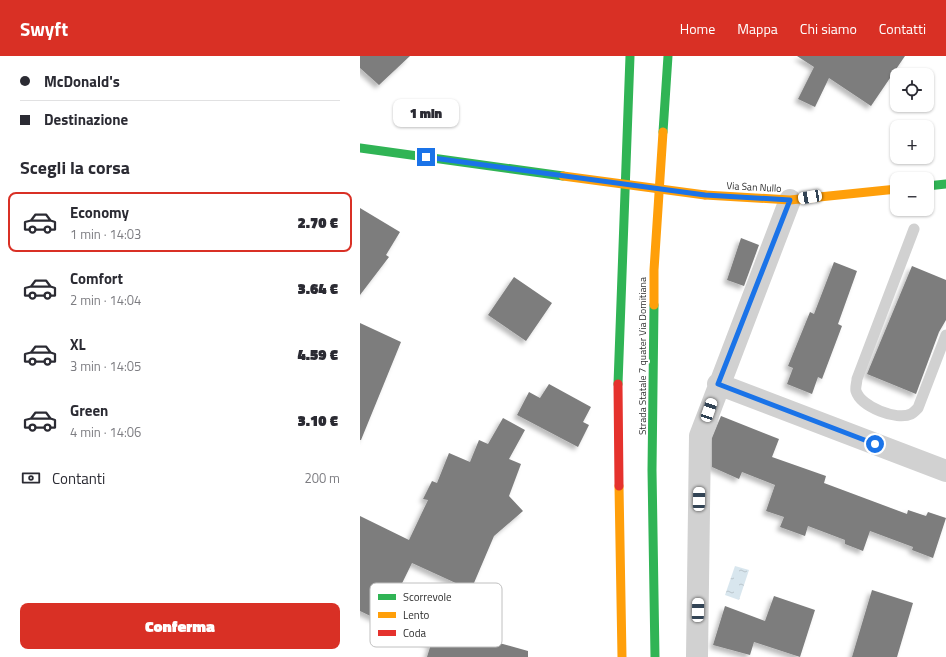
<!DOCTYPE html>
<html lang="it">
<meta charset="utf-8">
<style>
:root{--surface:#fff;--page:#f7f7f7;--text:#2b2b33;--muted:#7c7c81;--line:#e1e1e2;--accent:#d93025}
body{margin:0;font-family:"Titillium Web",sans-serif;background:var(--page);color:var(--text);height:100vh;display:flex;flex-direction:column;font-size:15px;white-space:nowrap}
*{box-sizing:border-box;margin:0}
p{font-size:13px;color:var(--muted)}
.icon{flex:none;width:22px;height:22px;fill:none;stroke:currentColor;stroke-width:2;stroke-linecap:round;stroke-linejoin:round}
.map{position:relative;flex:1;overflow:hidden}
.sheet{display:flex;flex-direction:column;background:var(--surface);width:360px}
.sheet>*{flex:none}
.hud{display:grid;align-content:center;height:88px;padding:0 20px;background:var(--surface)}
.fabs{position:absolute;left:530px;top:12px;display:grid;gap:8px}
.fabs a{display:grid;place-items:center;width:44px;height:44px;border-radius:8px;background:var(--surface);box-shadow:0 1px 3px #0004;font-size:20px}
.end{position:absolute;width:18px;height:18px;margin:-9px;border:5px solid #1a73e8;background:#fff;box-shadow:0 0 0 2px #fff}
.from{border-radius:50%}
.bubble{position:absolute;height:28px;border-radius:8px;background:var(--surface);box-shadow:0 1px 3px #0004;font-size:13px;font-weight:800;line-height:28px;text-align:center}
.car{position:absolute;width:12px;height:24px;margin:-12px -6px;border-radius:5px;box-shadow:0 0 3px 1px #0007;background:linear-gradient(#fff 24%,#345 0 40%,#fff 0 76%,#345 0 86%,#fff 0)}
.hud b{display:flex;align-items:center;gap:14px;height:38px;font-size:15px}
.hud b+b{border-top:1px solid var(--line)}
.hud i{width:10px;height:10px;background:var(--text)}
ul{padding:0;list-style:none}
li{display:flex;align-items:center;gap:12px;height:60px;margin:0 8px 6px;padding:0 12px;border:2px solid transparent;border-radius:8px}
li div{flex:1}
li b{display:block;font-size:15px}
li em{font-style:normal;font-weight:800}
li.on{border-color:var(--accent)}
li>.icon{width:36px;height:36px;stroke-width:1.5}
h2{padding:0 20px;font-size:18px;line-height:48px}
.pay{display:flex;align-items:center;gap:10px;height:44px;padding:0 20px;font-size:15px}
.pay p{margin-inline-start:auto}
.button{display:flex;gap:8px;margin-top:auto;padding:8px 20px}
.button a{flex:1;height:46px;border-radius:8px;background:var(--accent);color:#fff;font-size:16px;font-weight:800;line-height:46px;text-align:center}
header{display:flex;align-items:center;gap:24px;box-sizing:border-box;height:56px;padding:0 20px;background:var(--accent);color:#fff}
header strong{font-size:19px}
nav{display:flex;gap:22px;margin-inline-start:auto;font-size:14px}
main{display:flex;flex:1;min-height:0}
.map>svg:first-child{display:block}
.water{fill:url(#water-ripples)}
.building{fill:#7d7d7d;filter:url(#shadow)}
.lines{fill:none;stroke-linecap:round;stroke-linejoin:round}
.lane{stroke:#d1d1d1;stroke-width:11}
.street{stroke:#d1d1d1;stroke-width:22}
.fast{stroke:#30b455;stroke-width:9}
.slow{stroke:#ff9f0a;stroke-width:9}
.jam{stroke:#e5322d;stroke-width:9}
.slow-bridge{stroke:#ff9f0a;stroke-width:9}
.route{stroke:#1a73e8;stroke-width:5}
.labels{text-anchor:middle;dominant-baseline:central;stroke-width:4;stroke-linejoin:round;paint-order:stroke}
.street-label{font-size:10px;fill:#2c2c2c;stroke:#fff}
.key{fill:#fff;stroke:#c0c0c0;stroke-width:1}
.key-label{font-size:11px;fill:#2c2c2c}
</style>
<header>
<strong>Swyft</strong>
<nav><a>Home</a><a>Mappa</a><a>Chi siamo</a><a>Contatti</a></nav>
</header>
<main>
<section class="sheet">
<div class="hud">
<b><i class="from"></i>McDonald's</b>
<b><i></i>Destinazione</b>
</div>
<h2>Scegli la corsa</h2>
<ul>
<li class="on"><svg class="icon" aria-label="car" viewBox="0 0 24 24"><path d="M5 17H2v-5l4-1 3-4h7l3 4 3 1v5h-3M9 17h6M6 11h13"/><circle cx="7" cy="17" r="2"/><circle cx="17" cy="17" r="2"/></svg><div><b>Economy</b><p>1 min · 14:03</p></div><em>2.70 €</em></li>
<li><svg class="icon" aria-label="car" viewBox="0 0 24 24"><path d="M5 17H2v-5l4-1 3-4h7l3 4 3 1v5h-3M9 17h6M6 11h13"/><circle cx="7" cy="17" r="2"/><circle cx="17" cy="17" r="2"/></svg><div><b>Comfort</b><p>2 min · 14:04</p></div><em>3.64 €</em></li>
<li><svg class="icon" aria-label="car" viewBox="0 0 24 24"><path d="M5 17H2v-5l4-1 3-4h7l3 4 3 1v5h-3M9 17h6M6 11h13"/><circle cx="7" cy="17" r="2"/><circle cx="17" cy="17" r="2"/></svg><div><b>XL</b><p>3 min · 14:05</p></div><em>4.59 €</em></li>
<li><svg class="icon" aria-label="car" viewBox="0 0 24 24"><path d="M5 17H2v-5l4-1 3-4h7l3 4 3 1v5h-3M9 17h6M6 11h13"/><circle cx="7" cy="17" r="2"/><circle cx="17" cy="17" r="2"/></svg><div><b>Green</b><p>4 min · 14:06</p></div><em>3.10 €</em></li>
</ul>
<div class="pay"><svg class="icon" aria-label="cash" viewBox="0 0 24 24"><path d="M3 7h18v10H3z"/><circle cx="12" cy="12" r="2"/></svg>Contanti<p>200 m</p></div>
<div class="button"><a>Conferma</a></div>
</section>
<div class="map">
<svg width="586" height="601" viewBox="0 0 586 601">
<defs>
<pattern id="water-ripples" width="26" height="14" patternUnits="userSpaceOnUse"><rect width="26" height="14" fill="#d8e6ee"/><path d="M2 4q2-2 4 0t4 0M15 11q2-2 4 0t4 0" fill="none" stroke="#bac5cc"/></pattern>
<filter id="shadow"><feDropShadow dx="-3.5" dy="3.5" stdDeviation="2" flood-color="#0004"/></filter>
</defs>
<rect width="100%" height="100%" fill="#fff"/>
<path class="water" d="M375,510L389,514L379,544L365,539Z"/>
<path class="building" d="M0,0H50L19,29L0,12Z
M437,0H545L511,50L469,22L455,51L438,43L454,11Z
M0,152L40,176L26,199L29,201L0,239Z
M381,182L399,189L384,230L367,224Z
M474,206L497,215L478,268L482,270L462,323L458,321L452,338L427,328L433,312L428,310L450,256L454,258Z
M552,210L586,224V264L579,276L556,338L507,318Z
M154,221L192,247L166,285L128,259Z
M0,267L41,286L1,384H0Z
M189,328L231,351L223,366L229,369L218,391L157,359L169,336L180,342Z
M361,360L419,383L412,401L466,420L464,427L547,458L548,454L566,460L568,456L586,462L573,502L552,494L553,491L510,475L503,495L485,488V484L448,470L445,480L420,471L424,461L406,455L415,429L382,416L379,423L352,411V382Z
M143,362L165,374L149,403L161,408L149,440L163,455L134,480L111,534L52,507L23,566L0,555V460L49,484L68,444L63,443L72,425L77,427L89,397L110,406L119,384L128,388Z
M512,534L553,547L537,601H492Z
M414,540L455,554L440,601L394,586L390,599L353,589L365,550L405,565Z
M104,552L96,570L125,556L133,574L132,585L168,595V601H67L71,588L64,586L72,582L76,566Z"/>
<g class="lines">
<path class="lane" d="M554,173L497,323C497,326 495,332 496,335C501,351 537,365 551,358C553,357 556,354 558,352L586,279"/>
<path class="street" d="M358,328L586,415
M337,601L340,380L430,144"/>
<path class="fast" d="M303,76L308,0
M0,92L203,120
M567,130L586,128
M294,249L292,414L295,601
M258,328L270,0"/>
<path class="slow" d="M345,139L430,144L537,133
M294,249V214L303,76
M259,430L262,601"/>
<path class="jam" d="M258,328L259,430"/>
<path class="slow-bridge" d="M203,120L345,139"/>
</g>
<g class="lines">
<path class="route" d="M66,101L345,139L430,144L358,328L515,388"/>
</g>
<g class="labels">
<g class="street-label">
<text transform="translate(394 131) rotate(3)">Via San Nullo</text>
<text transform="translate(282 300) rotate(-90)">Strada Statale 7 quater Via Domitiana</text>
</g>
</g>
<rect x="10" y="527" width="132" height="64" rx="6" class="key"/>
<rect x="18" y="538" width="18" height="6" fill="#30b455"/>
<rect x="18" y="556" width="18" height="6" fill="#ff9f0a"/>
<rect x="18" y="574" width="18" height="6" fill="#e5322d"/>
<g class="key-label">
<text x="43" y="545">Scorrevole</text>
<text x="43" y="563">Lento</text>
<text x="43" y="581">Coda</text>
</g>
</svg>
<div class="fabs">
<a><svg class="icon" aria-label="locate" viewBox="0 0 24 24"><circle cx="12" cy="12" r="6"/><path d="M12 2v4M12 18v4M2 12h4M18 12h4"/></svg></a>
<a>+</a>
<a>−</a>
</div>
<i class="end from" style="left:515px;top:388px"></i>
<i class="end" style="left:66px;top:101px"></i>
<div class="bubble" style="left:33px;top:43px;width:66px">1 min</div>
<i class="car" style="left:450px;top:141px;rotate:260deg"></i>
<i class="car" style="left:349px;top:354px;rotate:19deg"></i>
<i class="car" style="left:339px;top:443px;rotate:1deg"></i>
<i class="car" style="left:338px;top:554px;rotate:1deg"></i>
</div>
</main>
